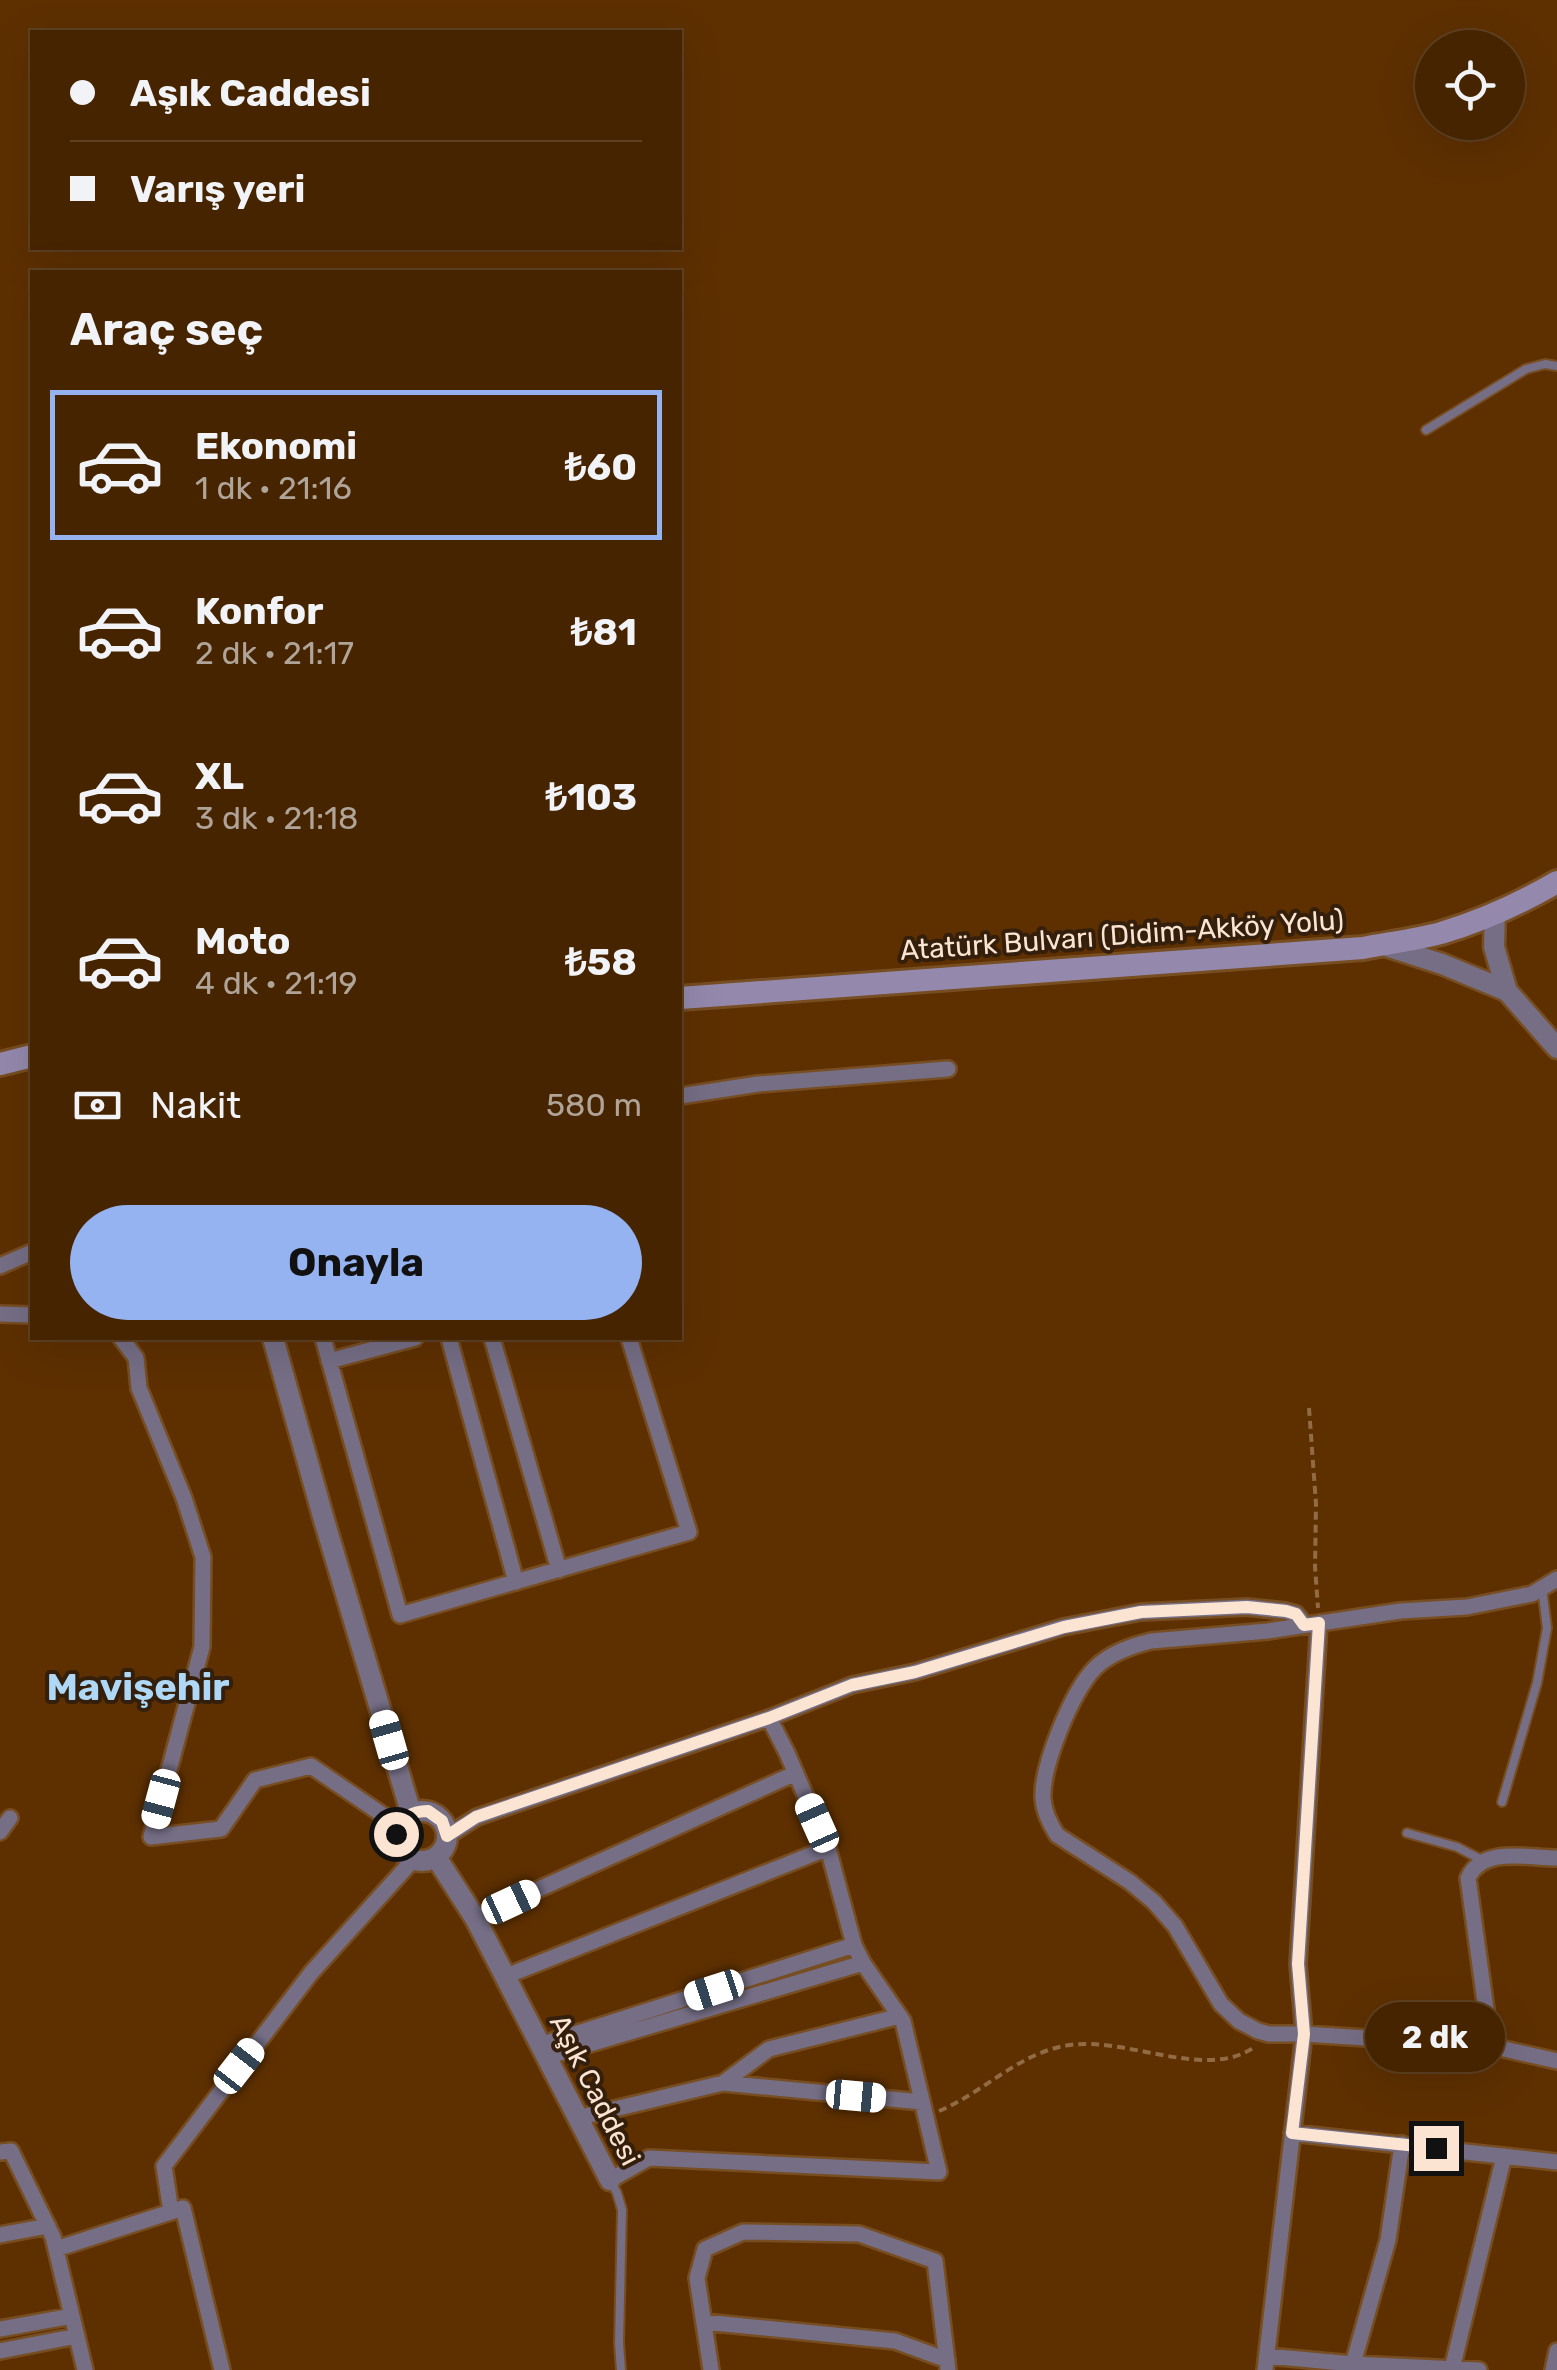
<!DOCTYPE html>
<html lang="tr">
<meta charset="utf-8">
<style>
:root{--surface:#462400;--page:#50300f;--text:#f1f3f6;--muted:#b0a499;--line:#5e4122;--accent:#95b2f1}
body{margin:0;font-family:Rubik,sans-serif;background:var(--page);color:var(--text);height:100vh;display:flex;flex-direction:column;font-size:38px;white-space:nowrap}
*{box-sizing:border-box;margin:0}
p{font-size:32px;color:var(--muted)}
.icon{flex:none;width:55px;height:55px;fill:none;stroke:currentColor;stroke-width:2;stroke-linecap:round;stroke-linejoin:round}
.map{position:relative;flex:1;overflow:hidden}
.drawer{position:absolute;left:30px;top:270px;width:652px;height:1070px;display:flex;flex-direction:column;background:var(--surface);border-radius:0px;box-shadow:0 10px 40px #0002,0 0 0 2px var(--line)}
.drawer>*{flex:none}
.top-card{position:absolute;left:30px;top:30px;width:652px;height:220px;border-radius:0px;box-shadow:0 10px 40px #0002,0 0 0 2px var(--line);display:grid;align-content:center;height:220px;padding:0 40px;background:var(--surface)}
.buttons{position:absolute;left:1415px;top:30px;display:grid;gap:20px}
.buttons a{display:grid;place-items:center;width:110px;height:110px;border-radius:50%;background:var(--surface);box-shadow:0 10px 40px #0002,0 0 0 2px var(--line);font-size:50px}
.end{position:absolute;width:45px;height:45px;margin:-22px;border:12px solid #fce4d2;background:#111;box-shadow:0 0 0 5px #111}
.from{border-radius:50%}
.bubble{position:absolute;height:70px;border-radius:35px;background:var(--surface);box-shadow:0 10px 40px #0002,0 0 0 2px var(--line);font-size:32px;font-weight:700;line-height:70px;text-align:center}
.car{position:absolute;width:30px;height:60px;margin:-30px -15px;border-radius:12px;box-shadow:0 0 8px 2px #0007;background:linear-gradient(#fff 24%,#345 0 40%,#fff 0 76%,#345 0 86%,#fff 0)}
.top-card b{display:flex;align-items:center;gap:35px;height:95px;font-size:38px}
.top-card b+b{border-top:2px solid var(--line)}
.top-card i{width:25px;height:25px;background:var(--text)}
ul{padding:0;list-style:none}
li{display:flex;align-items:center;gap:30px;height:150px;margin:0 20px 15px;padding:0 20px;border:5px solid transparent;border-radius:0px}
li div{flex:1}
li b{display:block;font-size:38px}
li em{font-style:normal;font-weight:700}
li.current{border-color:var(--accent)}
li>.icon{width:90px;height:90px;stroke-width:1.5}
h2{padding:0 40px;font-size:45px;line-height:120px}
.pay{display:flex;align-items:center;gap:25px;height:110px;padding:0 40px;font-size:38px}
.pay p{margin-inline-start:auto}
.button{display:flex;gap:20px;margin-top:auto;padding:20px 40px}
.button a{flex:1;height:115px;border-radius:60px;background:var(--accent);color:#111;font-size:40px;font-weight:700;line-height:115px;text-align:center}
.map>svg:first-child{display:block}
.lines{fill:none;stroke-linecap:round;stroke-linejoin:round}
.service-casing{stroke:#774d22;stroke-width:12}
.minor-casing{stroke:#774d22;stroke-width:20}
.tertiary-casing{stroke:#774d22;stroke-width:25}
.secondary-casing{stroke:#774d22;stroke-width:28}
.path{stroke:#916b44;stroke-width:4;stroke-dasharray:8 5;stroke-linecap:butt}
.service{stroke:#756e85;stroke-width:8}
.minor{stroke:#756e85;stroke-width:15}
.tertiary{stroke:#756e85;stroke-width:20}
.secondary{stroke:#9489ad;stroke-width:22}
.route{stroke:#fce4d2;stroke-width:12}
.labels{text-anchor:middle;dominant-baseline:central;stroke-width:8;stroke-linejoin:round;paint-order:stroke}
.street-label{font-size:28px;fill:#fce4d2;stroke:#341f0d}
.district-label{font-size:38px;font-weight:bold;fill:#aed8f5;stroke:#341f0d}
</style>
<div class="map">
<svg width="1557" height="2370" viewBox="0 0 1557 2370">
<rect width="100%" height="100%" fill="#5e3000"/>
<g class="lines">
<defs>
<path id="service" d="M1426,430L1526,369L1545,364L1557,366
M1502,1802L1537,1683L1547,1628L1542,1588
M1407,1833L1457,1847L1482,1860
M611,2182L617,2193L622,2210L619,2343L621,2370"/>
<path id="minor" d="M680,1096L758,1084L948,1069
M0,1266L32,1252
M0,1314L32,1315
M121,1338L136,1358L139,1388L184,1498L203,1557L202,1647L151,1837L221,1829L255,1780L311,1766L399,1826
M323,1338L400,1615L689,1532L629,1338
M449,1338L516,1582
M492,1338L559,1570
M329,1361L415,1338
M1557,1579L1532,1594L1467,1607L1400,1611L1268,1631L1151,1641C1131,1646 1110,1653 1095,1668C1072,1691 1041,1767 1043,1799C1044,1813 1050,1824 1057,1835L1130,1882L1154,1902L1175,1926L1221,2004L1239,2021L1258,2031L1269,2034H1304L1491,2046L1557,2061
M0,1832L10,1818
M447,1836L477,1817L769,1718L852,1685L915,1672L1063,1627L1141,1612L1247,1607L1285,1611L1296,1614L1305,1625
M475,1918L796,1773
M506,1976L828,1848
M540,2045L854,1945
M1491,2046L1468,1878C1483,1846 1527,1858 1557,1858
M546,2057L863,1963
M723,2083L769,2049L900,2016
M577,2118L723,2083L922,2102
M1292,2133L1557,2162
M0,2152L11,2151L53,2237L85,2370
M610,2180L649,2158L939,2172L903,2021L863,1963L854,1945L828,1848L787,1753L769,1718
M171,2212L164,2166L311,1973L413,1860
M0,2235L48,2226
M56,2249L183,2208L222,2370
M704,2322L895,2341L947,2360
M0,2329L72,2316
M0,2351L77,2336
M1267,2356L1353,2364L1479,2370
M1353,2364L1388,2240L1402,2144
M1452,2369L1504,2156
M711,2370L697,2278L705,2249L743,2232L859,2234L935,2261L948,2370
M1265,2370L1304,2034L1298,1964L1319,1623
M1553,2370L1557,2351"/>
<path id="tertiary" d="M1495,913L1494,947L1507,991
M1383,945L1442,964L1507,991L1557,1048
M273,1338L324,1520L411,1813
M397 1836a25 25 0 1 1 50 0a25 25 0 1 1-50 0Z
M436,1857L475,1918L610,2180"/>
<path id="secondary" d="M680,998L1363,948C1389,943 1415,940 1441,933C1481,921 1521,903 1557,882
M0,1064L32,1056"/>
</defs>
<use href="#service" class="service-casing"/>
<use href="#minor" class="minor-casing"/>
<use href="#tertiary" class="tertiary-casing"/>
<use href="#secondary" class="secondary-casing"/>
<path class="path" d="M1309,1408L1316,1504L1315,1567L1318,1608
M939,2111C985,2092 1019,2052 1070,2045C1127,2037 1205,2080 1253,2048"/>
<use href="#service" class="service"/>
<use href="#minor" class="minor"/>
<use href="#tertiary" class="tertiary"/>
<use href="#secondary" class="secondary"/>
</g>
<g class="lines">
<path class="route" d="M396,1834C401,1818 411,1811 428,1811L442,1821L447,1836L476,1817L769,1718L852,1685L915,1672L1064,1627L1141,1612L1247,1607L1286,1611L1296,1614L1304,1625L1319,1623L1298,1964L1304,2034L1292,2133L1436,2148"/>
</g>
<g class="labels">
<g class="street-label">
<text transform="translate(1122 935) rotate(-4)">Atatürk Bulvarı (Didim-Akköy Yolu)</text>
<text transform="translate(595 2090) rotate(63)">Aşık Caddesi</text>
</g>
<g class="district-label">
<text x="138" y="1687">Mavişehir</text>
</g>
</g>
</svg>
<div class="buttons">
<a><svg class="icon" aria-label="locate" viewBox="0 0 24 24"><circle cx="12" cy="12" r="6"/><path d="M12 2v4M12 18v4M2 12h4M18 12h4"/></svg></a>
</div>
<i class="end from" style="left:396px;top:1834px"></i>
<i class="end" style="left:1436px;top:2148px"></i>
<div class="bubble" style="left:1365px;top:2002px;width:140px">2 dk</div>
<i class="car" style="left:389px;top:1740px;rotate:344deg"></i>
<i class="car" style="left:161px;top:1799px;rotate:195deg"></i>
<i class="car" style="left:817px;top:1823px;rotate:336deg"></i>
<i class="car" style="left:511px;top:1902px;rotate:65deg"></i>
<i class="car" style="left:714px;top:1990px;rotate:252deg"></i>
<i class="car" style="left:239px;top:2066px;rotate:38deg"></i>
<i class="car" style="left:856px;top:2096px;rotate:95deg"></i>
<div class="top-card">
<b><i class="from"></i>Aşık Caddesi</b>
<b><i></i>Varış yeri</b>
</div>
<section class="drawer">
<h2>Araç seç</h2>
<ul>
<li class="current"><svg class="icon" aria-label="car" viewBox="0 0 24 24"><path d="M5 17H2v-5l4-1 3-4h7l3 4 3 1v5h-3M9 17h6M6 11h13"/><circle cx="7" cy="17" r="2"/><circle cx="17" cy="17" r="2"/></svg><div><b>Ekonomi</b><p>1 dk · 21:16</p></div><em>₺60</em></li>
<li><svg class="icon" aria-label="car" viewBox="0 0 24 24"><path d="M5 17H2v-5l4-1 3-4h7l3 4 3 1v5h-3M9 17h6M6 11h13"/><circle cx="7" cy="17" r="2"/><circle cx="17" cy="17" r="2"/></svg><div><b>Konfor</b><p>2 dk · 21:17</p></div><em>₺81</em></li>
<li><svg class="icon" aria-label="car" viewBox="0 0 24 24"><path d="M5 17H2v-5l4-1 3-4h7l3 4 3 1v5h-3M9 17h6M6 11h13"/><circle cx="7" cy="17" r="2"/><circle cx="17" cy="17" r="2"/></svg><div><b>XL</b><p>3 dk · 21:18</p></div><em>₺103</em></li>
<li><svg class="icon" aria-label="car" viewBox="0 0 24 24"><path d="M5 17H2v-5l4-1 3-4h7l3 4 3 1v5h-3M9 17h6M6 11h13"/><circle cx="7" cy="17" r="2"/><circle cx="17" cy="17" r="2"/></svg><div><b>Moto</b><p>4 dk · 21:19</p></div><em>₺58</em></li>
</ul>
<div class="pay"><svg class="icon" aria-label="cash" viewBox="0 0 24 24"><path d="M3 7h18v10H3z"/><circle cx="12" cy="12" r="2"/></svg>Nakit<p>580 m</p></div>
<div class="button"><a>Onayla</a></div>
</section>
</div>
